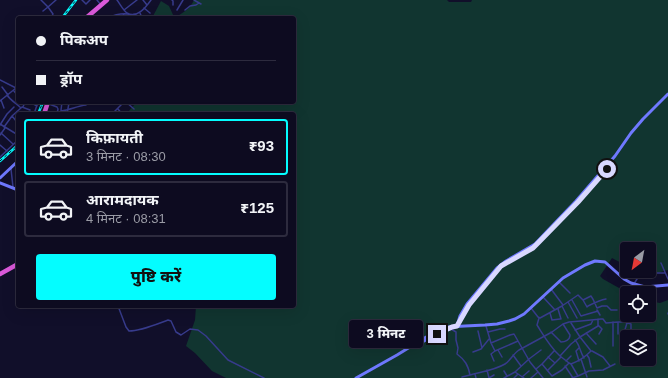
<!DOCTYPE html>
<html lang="hi">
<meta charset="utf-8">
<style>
:root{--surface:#0d0b20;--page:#161429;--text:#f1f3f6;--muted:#9a9ba5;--line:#2d2b3e;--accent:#04fdff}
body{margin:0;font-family:Helvetica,"Noto Sans Devanagari",sans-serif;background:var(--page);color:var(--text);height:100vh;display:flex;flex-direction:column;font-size:15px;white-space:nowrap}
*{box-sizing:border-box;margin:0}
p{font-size:13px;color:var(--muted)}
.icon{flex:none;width:22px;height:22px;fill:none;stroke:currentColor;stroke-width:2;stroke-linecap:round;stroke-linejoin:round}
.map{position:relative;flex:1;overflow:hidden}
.drawer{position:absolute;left:16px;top:112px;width:280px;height:196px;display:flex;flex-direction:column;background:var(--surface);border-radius:4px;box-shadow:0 4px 16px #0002,0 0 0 1px var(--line)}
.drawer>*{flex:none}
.guide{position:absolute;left:16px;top:16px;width:280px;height:88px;border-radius:4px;box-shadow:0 4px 16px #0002,0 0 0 1px var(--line);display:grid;align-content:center;height:88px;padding:0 20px;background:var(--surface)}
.needle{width:26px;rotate:212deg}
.tools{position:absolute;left:620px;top:242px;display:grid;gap:8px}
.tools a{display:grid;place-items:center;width:36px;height:36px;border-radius:4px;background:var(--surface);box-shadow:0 4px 16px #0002,0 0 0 1px var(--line);font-size:20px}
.end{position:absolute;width:18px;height:18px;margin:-9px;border:5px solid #d9d8ff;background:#111;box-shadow:0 0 0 2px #111}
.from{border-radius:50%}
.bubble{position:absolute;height:28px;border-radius:4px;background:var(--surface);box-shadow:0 4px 16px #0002,0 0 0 1px var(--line);font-size:13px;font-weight:800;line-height:28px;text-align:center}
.guide b{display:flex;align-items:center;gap:14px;height:38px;font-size:15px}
.guide b+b{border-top:1px solid var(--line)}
.guide i{width:10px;height:10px;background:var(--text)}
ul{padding:7px 0 0;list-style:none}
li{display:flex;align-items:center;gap:12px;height:56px;margin:0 8px 6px;padding:0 12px;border:2px solid var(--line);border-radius:4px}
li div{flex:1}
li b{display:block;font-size:15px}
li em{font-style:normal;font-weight:800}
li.current{border-color:var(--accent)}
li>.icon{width:36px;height:36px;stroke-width:1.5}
.cta{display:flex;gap:8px;margin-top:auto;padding:8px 20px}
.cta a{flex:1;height:46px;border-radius:4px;background:var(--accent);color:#111;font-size:16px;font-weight:800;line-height:46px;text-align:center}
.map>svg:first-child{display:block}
.green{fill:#113530;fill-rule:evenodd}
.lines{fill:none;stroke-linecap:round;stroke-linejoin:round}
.minor{stroke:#373b8c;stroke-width:1.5}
.secondary{stroke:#6f79ff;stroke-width:3}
.trunk{stroke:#da59da;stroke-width:4.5}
.rail-casing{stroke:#04fdff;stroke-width:2.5}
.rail{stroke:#110f2a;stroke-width:1;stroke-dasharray:3;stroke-linecap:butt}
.route{stroke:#d9d8ff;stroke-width:5}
</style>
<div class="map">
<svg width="668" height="378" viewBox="0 0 668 378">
<rect width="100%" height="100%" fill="#110f2a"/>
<path class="green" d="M194,0H447L449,2H471L472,0H668V270C654,274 652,275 638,271H637H649V249H627V266L612,258L600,276L603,279L628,293H627V315H649V301L660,303L668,300V378H226L212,371L195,353L186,346L195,320L196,306H294V114H126L137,102H294V18H152L161,1L169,6L174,17C182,15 191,7 194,0ZM627,337H649V359H627Z"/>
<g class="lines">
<path class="minor" d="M41,0L48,7L43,11
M82,0L86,4L90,0
M97,0L101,5
M117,0C120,4 123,10 127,13C137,19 146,7 151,0
M143,0L147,5
M172,0L173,1V5
M194,0L201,4
M144,8L150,13
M124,10L137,0
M177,10L183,0
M185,10L190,6L196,5L199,3
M140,13L142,18
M134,14L135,18
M92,16L93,18
M51,18L53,14L48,7L56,0
M107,18C114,15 121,13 128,14L130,17L129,18
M122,18L124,14
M0,80L16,88L0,101
M2,87L8,95
M14,91L18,96
M7,95C11,101 16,103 21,108
M1,100L4,108
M30,102L37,106
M126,102L134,109
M137,102L138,103
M49,104L57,107L58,109L57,114
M23,107L25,102
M118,109L122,114
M61,111C70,110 77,106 86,105
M34,114L38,102
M61,114V110L62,102
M67,114L69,103L74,104L78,102
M112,114L124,102
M12,116L17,122
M0,124L18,135
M0,125L7,114L14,107
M4,127L12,116L22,107L30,110
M1,133L13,144
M0,135L5,128
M0,145L7,151
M0,157L18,140
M11,169L13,187
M661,263L668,279
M656,273H665
M559,282L570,293
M634,284L637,279L641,274
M551,289L563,305
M543,297L555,310
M606,299C600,300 594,303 588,306L587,307L583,300L591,296C594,300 595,304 597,308L602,306H607L611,310H617
M572,300L581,316L598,311
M568,302L577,318
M118,306L126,327L129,331C141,331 157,324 168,320L171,321L176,332L181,335L190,329L198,330L206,336L228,360L264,378
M562,306L568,318
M531,308L538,317L540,318L562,306L578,295L583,300
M597,310L600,315
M550,313L552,320L560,319H561L558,309
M668,313V314
M539,318L537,325C544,336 550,347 560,356L571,344L580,337L591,351C585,357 579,361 571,364L569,363
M618,322H624L631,324V337
M571,323L580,337L598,326V319
M598,325L602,329L599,334
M486,326L491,343L510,335L514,334L530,362L543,378
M451,329L456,332V340L458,348L457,354C465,360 468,365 470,375C481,372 495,370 505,364C510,361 513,354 519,350L552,332L563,324L569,322L581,321L601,319H603L606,323L618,322V334
M575,330L591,324L593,320
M478,331L482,348
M488,332L500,329H505
M551,332L561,342C565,342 570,340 570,335L563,324
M586,333L596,344
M623,336L627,323
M645,337L647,336
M575,340C580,345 580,352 584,358
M491,343L495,351L518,341
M613,346V322
M498,350L502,357
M554,351L542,364L552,376L562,370L569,363L560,356
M592,351L603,357L610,366
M473,352L481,349L489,339
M513,355L521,366
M587,355L589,358L591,367
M548,357L555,363
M581,359L587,377
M494,361L491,354L495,351
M566,361L571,356
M579,361L576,351L579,348
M571,364L578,376L572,378
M565,366L573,378
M536,369L542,364
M487,370L489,378L494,375
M548,370L561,357
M504,371L507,376
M515,372L524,378
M475,374L476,378
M578,376L589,371L603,370L615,364
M462,377L470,375
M522,377L529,371
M504,378L515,372L529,359L541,350
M514,378L518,374
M531,378L538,372"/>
<path class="secondary" d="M0,178L18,161
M0,183L18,190
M457,326L460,316L467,304L497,268L506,261L535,244L554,224L576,201L615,156L631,133L643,119L668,94
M417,345L440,332L451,328
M356,378L397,355L436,331L447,327L465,326L485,325L497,324L509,321L515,319L524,314L563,278L585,265L595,261L605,262L624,279L631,283L645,287L668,285"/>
<path class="trunk" d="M86,18L107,0
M44,114L48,102
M0,274L18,264"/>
<defs>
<path id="rail" d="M62,18L76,0
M38,114L43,102
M0,161L18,145"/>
</defs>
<use href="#rail" class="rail-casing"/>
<use href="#rail" class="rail"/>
</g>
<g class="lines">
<path class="route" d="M437,334L452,327L457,326L469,305L501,266L533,248L539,242L578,202L607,169"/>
</g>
</svg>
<div class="tools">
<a><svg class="needle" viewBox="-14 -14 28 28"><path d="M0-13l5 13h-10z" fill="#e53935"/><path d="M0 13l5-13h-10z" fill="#9a9ba5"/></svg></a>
<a><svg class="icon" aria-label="locate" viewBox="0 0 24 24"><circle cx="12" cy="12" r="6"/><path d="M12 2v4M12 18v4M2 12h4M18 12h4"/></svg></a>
<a><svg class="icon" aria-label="layers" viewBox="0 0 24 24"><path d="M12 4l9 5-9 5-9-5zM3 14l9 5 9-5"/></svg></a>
</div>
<i class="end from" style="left:607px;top:169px"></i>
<i class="end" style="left:437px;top:334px"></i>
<div class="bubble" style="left:349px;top:320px;width:74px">3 मिनट</div>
<div class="guide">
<b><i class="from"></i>पिकअप</b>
<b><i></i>ड्रॉप</b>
</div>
<section class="drawer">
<ul>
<li class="current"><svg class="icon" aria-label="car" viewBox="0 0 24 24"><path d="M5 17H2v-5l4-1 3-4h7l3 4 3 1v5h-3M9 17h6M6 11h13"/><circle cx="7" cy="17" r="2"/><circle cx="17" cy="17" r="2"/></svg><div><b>किफ़ायती</b><p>3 मिनट · 08:30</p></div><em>₹93</em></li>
<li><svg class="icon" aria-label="car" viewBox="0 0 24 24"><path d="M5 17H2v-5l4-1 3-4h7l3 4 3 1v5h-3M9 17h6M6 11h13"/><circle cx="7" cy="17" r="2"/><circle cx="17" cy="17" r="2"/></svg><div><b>आरामदायक</b><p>4 मिनट · 08:31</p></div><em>₹125</em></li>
</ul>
<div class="cta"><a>पुष्टि करें</a></div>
</section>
</div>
